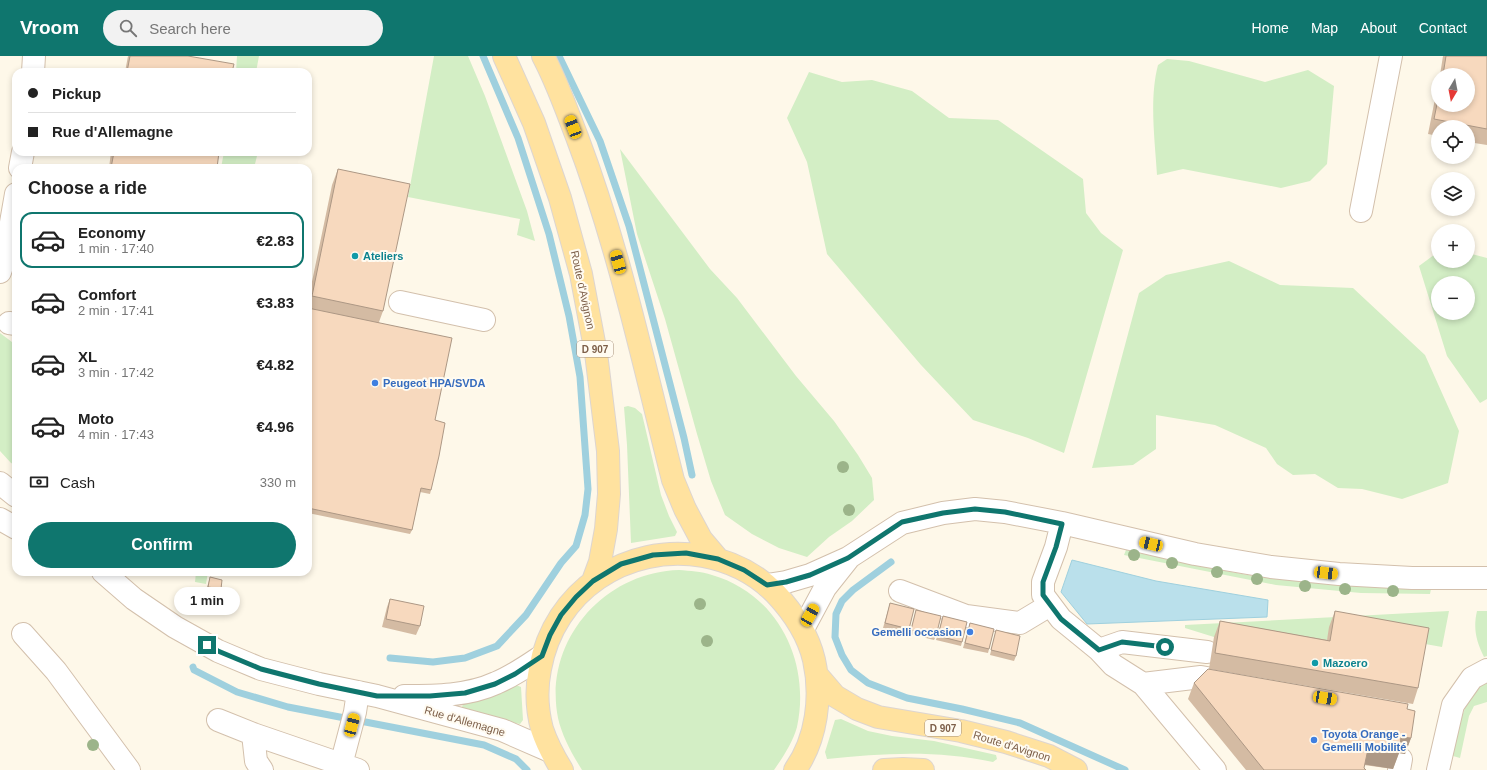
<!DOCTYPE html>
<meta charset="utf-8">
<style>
:root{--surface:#fff;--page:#f2f2f2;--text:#222;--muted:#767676;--line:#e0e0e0;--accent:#0f766e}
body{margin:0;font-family:Helvetica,sans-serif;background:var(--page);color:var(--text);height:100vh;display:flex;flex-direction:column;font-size:15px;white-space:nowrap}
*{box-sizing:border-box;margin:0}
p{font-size:13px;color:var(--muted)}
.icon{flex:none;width:22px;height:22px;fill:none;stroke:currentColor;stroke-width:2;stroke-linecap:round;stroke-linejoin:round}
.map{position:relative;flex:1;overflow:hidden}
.side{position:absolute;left:12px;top:108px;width:300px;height:412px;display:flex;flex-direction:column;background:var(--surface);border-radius:12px;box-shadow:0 2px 6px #0003}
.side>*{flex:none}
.top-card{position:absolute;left:12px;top:12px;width:300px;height:88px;border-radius:12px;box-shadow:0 2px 6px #0003;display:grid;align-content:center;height:88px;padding:0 16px;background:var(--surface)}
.needle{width:26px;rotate:190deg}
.fabs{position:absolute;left:1431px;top:12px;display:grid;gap:8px}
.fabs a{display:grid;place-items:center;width:44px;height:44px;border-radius:50%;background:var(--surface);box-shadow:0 2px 6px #0003;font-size:20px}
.end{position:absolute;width:18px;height:18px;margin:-9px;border:5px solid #0f766e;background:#fff;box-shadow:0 0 0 2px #fff}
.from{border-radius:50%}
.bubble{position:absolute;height:28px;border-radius:14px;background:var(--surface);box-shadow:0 2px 6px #0003;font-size:13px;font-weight:600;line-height:28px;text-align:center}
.car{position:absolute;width:12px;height:24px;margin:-12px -6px;border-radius:5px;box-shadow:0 0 3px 1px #0007;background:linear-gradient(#f5c518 24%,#345 0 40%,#f5c518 0 76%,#345 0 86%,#f5c518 0)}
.top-card b{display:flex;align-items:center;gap:14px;height:38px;font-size:15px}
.top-card b+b{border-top:1px solid var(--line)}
.top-card i{width:10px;height:10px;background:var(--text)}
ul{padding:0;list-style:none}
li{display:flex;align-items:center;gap:12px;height:56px;margin:0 8px 6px;padding:0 8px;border:2px solid transparent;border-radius:12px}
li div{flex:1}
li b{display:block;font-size:15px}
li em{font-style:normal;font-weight:600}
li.on{border-color:var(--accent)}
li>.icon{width:36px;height:36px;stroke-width:1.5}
h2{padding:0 16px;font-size:18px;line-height:48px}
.pay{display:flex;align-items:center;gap:10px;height:44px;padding:0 16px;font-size:15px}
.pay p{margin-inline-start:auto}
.action{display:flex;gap:8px;margin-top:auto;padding:8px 16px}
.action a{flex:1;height:46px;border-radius:24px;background:var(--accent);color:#fff;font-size:16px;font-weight:600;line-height:46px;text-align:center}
header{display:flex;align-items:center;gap:24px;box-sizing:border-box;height:56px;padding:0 20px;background:var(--accent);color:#fff}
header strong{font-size:19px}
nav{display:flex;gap:22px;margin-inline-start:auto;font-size:14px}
.search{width:280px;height:36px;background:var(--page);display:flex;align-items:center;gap:10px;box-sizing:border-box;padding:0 14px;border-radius:22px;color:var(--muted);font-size:15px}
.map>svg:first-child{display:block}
.green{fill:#d3eec5;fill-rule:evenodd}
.water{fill:#bae0eb;stroke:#9fd0de}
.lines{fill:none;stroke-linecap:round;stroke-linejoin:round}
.stream{stroke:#9fd0de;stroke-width:7}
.minor-casing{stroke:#d3c0ac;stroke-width:24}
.major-casing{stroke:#ddd5d0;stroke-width:24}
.minor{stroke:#fff;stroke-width:22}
.major{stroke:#ffe29f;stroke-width:22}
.tree{fill:#9cb48a}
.wall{fill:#d4bba3}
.shaded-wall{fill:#ad9885}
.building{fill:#f7d9be;stroke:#ad9885}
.route{stroke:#0f766e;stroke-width:5}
.culture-dot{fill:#0f9aa8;stroke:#fffbf1;stroke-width:1.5}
.shop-dot{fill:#3f7fe0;stroke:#fffbf1;stroke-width:1.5}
.labels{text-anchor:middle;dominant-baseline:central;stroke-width:4;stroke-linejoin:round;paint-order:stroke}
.shield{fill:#fffbf1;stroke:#a48e7b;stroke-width:1}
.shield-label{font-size:10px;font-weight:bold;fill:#7d5f49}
.culture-label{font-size:11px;font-weight:bold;fill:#0d838f;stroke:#fffbf1;text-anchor:start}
.street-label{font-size:11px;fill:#7d5f49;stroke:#fffbf1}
.shop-label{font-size:11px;font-weight:bold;fill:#366cbe;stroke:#fffbf1;text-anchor:start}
</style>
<header>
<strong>Vroom</strong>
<div class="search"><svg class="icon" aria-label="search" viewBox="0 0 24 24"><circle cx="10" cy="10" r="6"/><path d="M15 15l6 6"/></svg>Search here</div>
<nav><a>Home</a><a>Map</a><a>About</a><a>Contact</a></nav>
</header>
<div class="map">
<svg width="1487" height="714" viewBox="0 0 1487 714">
<rect width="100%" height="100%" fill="#fef8e9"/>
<path class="green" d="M237,0H259L256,16H236Z
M434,0H468L485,40L527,155L535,185L517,179L520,163L408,141Z
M1167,3L1189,5L1265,26L1308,14L1334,30L1327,108L1310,125L1281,132L1183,113L1157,119C1155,85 1149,43 1158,9Z
M809,16L842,26L872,24L912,35L949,62L998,64L1083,123L1086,157L1101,177L1123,194L1064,397L1028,382L973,364L921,309L827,198L807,106L787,62Z
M620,93L710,213L737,242L796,320L834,365L858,399L872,422L874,444L852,465L829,481L807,501L779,492L752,478L725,459L711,425L697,378L665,263L637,178Z
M224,96H258L254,112H221Z
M1438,196V205H1468V197L1487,202V343L1480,347L1447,300L1419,210ZM1438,227H1468V257H1438Z
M1229,205L1280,229L1353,232L1425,299L1459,375L1448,427L1402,443L1362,433L1338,432L1315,418L1293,419L1277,408L1266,392L1215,369L1156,359V393L1133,409L1092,412L1139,237L1166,219Z
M0,277L16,289V409L11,407L0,395Z
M628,350L635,352L642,358L661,439L669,460L677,476L675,480L631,487L627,389L624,351Z
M1126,494C1166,503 1207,512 1248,519C1309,527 1369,532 1431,533L1430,538L1361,537L1276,529L1124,499Z
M679,514C690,515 701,515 712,519C778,538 811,606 797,671C793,686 783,701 774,714H582C572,698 562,680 558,662C543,586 603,516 679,514Z
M196,516H208L206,528L195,526Z
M1449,555L1442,591L1330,571L1324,600L1214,581L1185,572V569Z
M1477,555H1487V600L1484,601C1476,585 1473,572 1477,555Z
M1487,625V646L1474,650L1469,660L1460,702L1453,700C1459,674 1462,639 1487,625Z
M516,629L521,631L523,664L520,668L465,657L462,651L464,646Z
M841,663L868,675L892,680L934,685L996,699L997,703L993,706C938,694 883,697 827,703L825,696L835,664Z"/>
<path class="water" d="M1072,504L1156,525L1268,544L1267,561L1087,568L1061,536Z"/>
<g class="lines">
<path class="stream" d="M559,0L600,85L629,170L684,382L692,419
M891,506L853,534L842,545L836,558L835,581L842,599L851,614L868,627L907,642L962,653L1020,667L1125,714
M390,602L433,606L465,602L497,590L526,559L561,507L576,490L585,459L588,433L580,321L569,260L549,178L518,82L483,0
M193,611L194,614L237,636L288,651L484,689L516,703L527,714"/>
<defs>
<path id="minor" d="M33,16L34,0
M20,112L23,96
M1361,155L1391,0
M0,216L5,201L16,138
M400,246L484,264
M9,267L16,268
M0,427L16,440
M0,463L16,472
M1062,467L1056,491L1043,526V539L1061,563L1099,594L1113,609L1143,628L1215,714
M103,516L134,543L175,571L218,595L261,613L319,628L377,640L502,674L550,695
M767,529L786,526L810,519L848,502L902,467L943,457L975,453L1005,456L1062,467L1195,498L1271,511L1339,518L1412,522H1487
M900,535L966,560L1020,567L1050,549
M803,573L825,532L848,503
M23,578L56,615L129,714
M1099,594L1122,586L1207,596
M1143,628L1201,621L1229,626
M404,640C435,640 468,640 496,627C513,620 527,610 542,600
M218,664L253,678L256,705L262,714
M253,678L358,714
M337,714L341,709L355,656L358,636
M1399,714L1401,703
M1438,714L1453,649L1472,622L1487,614"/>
<path id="major" d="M504,0L534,67L560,142L581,218L596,297L608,395L609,438L606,473L600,506L593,525
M543,0C557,26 566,53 577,81C619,192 644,309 673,424L685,453L701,483L718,503
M817,619L835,640L857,653L878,661L961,675L1006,686L1049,700L1076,714
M562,714C554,701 547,688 542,673C537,654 536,633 540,613C554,535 626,487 703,500C730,505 755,517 775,537C793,556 808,578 814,604C822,640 817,683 795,714
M884,714L903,713L923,714"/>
</defs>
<use href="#minor" class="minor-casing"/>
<use href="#major" class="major-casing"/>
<use href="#minor" class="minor"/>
<use href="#major" class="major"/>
</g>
<g class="tree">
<circle cx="843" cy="411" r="6"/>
<circle cx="849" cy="454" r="6"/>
<circle cx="1134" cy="499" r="6"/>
<circle cx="1172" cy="507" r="6"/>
<circle cx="1217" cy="516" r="6"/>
<circle cx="1257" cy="523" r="6"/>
<circle cx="1305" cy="530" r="6"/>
<circle cx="1345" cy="533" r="6"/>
<circle cx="1393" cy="535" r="6"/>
<circle cx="700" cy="548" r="6"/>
<circle cx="707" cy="585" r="6"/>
<circle cx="93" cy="689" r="6"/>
</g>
<path class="wall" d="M128,0H188L232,16H125Z
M1443,0H1487V89L1468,86V71H1438V80L1428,78L1438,28V49L1468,19H1440Z
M111,96H219L217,112H109Z
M338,113L383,255L379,266L435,364L431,434L430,438L420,436L412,474L410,478L308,457V245L332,129Z
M210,521L221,533L219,538L206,535Z
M390,543L420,570L416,579L382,571L387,551Z
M890,547L909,573L907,578L883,572Z
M916,554L936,580L934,584L910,578Z
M1335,555L1418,632L1413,648L1209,613L1214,581L1220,565L1327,584L1329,571Z
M943,560L962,586L961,590L936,584Z
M970,567L989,593L988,597L963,592Z
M996,574L1016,600L1014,605L990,599Z
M1194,627L1407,653L1411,682L1405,698L1399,697L1393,713L1364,709V712L1366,714H1246L1188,643Z"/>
<path class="shaded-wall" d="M1401,681L1411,682L1405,698L1399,697L1393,713L1362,708L1368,693Z"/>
<path class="building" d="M130,0H188L234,8L232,16H127Z
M1446,0H1487V73L1434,63L1438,43V49H1468V19H1443Z
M114,96H219L217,112H111Z
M338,113L410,128L383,255L312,240Z
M308,252L452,282L435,364L445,367L439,400L431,434L421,432L412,474L308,452Z
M210,521L222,524L221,533L208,531Z
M390,543L424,550L420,570L386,563Z
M890,547L914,553L909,573L885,567Z
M916,554L941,560L936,580L911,574Z
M1335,555L1429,572L1418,632L1215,597L1220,565L1330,585Z
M943,560L967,566L962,586L938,580Z
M970,567L994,573L989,593L965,587Z
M996,574L1020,580L1016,600L991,594Z
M1208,613L1408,648L1407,653L1415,655L1411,682L1401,681L1399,697L1368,693L1364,712L1366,714H1264L1194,627Z"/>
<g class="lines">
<path class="route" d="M207,589L218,595L261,613L319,628L377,640H430L465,637L495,628L515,618L542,600L550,579L561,559L576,541L593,525L621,508L653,499L686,497L718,503L744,514L767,529L786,526L810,519L848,502L902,466L943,457L975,453L1005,456L1062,468L1056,491L1043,526V539L1061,563L1099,594L1122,586L1165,591"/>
</g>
<g class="culture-dot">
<circle cx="355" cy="200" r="4"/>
<circle cx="1315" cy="607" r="4"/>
</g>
<g class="shop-dot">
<circle cx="375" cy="327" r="4"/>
<circle cx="970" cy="576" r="4"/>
<circle cx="1314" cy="684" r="4"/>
</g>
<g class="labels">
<g class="shield">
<rect x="577" y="285" width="36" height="16" rx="3"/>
<rect x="925" y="664" width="36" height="16" rx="3"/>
</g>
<g class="shield-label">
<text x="595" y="293">D 907</text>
<text x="943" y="672">D 907</text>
</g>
<g class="culture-label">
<text x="363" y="200">Ateliers</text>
<text x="1323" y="607">Mazoero</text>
</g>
<g class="street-label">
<text transform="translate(583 234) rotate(78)">Route d'Avignon</text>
<text transform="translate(465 665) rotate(16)">Rue d'Allemagne</text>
<text transform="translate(1012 690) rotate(17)">Route d'Avignon</text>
</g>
<g class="shop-label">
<text x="383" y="327">Peugeot HPA/SVDA</text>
<text x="962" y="576" text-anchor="end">Gemelli occasion</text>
<text x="1322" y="678">Toyota Orange -<tspan x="1322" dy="13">Gemelli Mobilité</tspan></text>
</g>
</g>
</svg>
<div class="fabs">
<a><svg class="needle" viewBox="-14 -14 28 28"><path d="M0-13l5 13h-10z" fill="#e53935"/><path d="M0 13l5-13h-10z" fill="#767676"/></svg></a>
<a><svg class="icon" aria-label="locate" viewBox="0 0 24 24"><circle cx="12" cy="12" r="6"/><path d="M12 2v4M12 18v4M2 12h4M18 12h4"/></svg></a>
<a><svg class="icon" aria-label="layers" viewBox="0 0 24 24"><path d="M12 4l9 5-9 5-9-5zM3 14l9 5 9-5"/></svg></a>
<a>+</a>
<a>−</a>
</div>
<i class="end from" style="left:1165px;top:591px"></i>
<i class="end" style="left:207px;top:589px"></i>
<div class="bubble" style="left:174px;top:531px;width:66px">1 min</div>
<i class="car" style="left:573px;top:71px;rotate:339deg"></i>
<i class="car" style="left:618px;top:206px;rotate:344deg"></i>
<i class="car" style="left:1151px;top:488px;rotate:283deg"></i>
<i class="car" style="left:1326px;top:517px;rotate:97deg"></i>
<i class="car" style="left:810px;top:559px;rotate:30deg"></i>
<i class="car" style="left:1325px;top:642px;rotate:100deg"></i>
<i class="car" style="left:352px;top:669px;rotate:15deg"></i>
<div class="top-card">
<b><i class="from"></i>Pickup</b>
<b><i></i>Rue d'Allemagne</b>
</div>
<section class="side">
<h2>Choose a ride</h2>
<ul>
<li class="on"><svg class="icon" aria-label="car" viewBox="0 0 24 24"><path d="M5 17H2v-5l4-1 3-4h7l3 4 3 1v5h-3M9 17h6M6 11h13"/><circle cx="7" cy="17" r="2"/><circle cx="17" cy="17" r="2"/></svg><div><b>Economy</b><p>1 min · 17:40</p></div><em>€2.83</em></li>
<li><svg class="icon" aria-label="car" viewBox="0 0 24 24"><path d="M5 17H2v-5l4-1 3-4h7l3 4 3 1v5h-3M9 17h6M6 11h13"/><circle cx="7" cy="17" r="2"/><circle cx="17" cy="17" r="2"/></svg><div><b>Comfort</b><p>2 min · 17:41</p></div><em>€3.83</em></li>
<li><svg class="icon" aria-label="car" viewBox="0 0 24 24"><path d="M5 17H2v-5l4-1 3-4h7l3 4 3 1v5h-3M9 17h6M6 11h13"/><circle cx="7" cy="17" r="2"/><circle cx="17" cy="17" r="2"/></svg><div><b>XL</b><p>3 min · 17:42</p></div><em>€4.82</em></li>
<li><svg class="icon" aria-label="car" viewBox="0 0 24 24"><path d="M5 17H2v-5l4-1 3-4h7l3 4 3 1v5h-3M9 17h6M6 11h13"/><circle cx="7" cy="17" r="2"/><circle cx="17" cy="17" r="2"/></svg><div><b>Moto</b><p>4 min · 17:43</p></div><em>€4.96</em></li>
</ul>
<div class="pay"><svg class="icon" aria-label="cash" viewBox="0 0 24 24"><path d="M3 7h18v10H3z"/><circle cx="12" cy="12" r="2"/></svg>Cash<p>330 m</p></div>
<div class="action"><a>Confirm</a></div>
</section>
</div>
